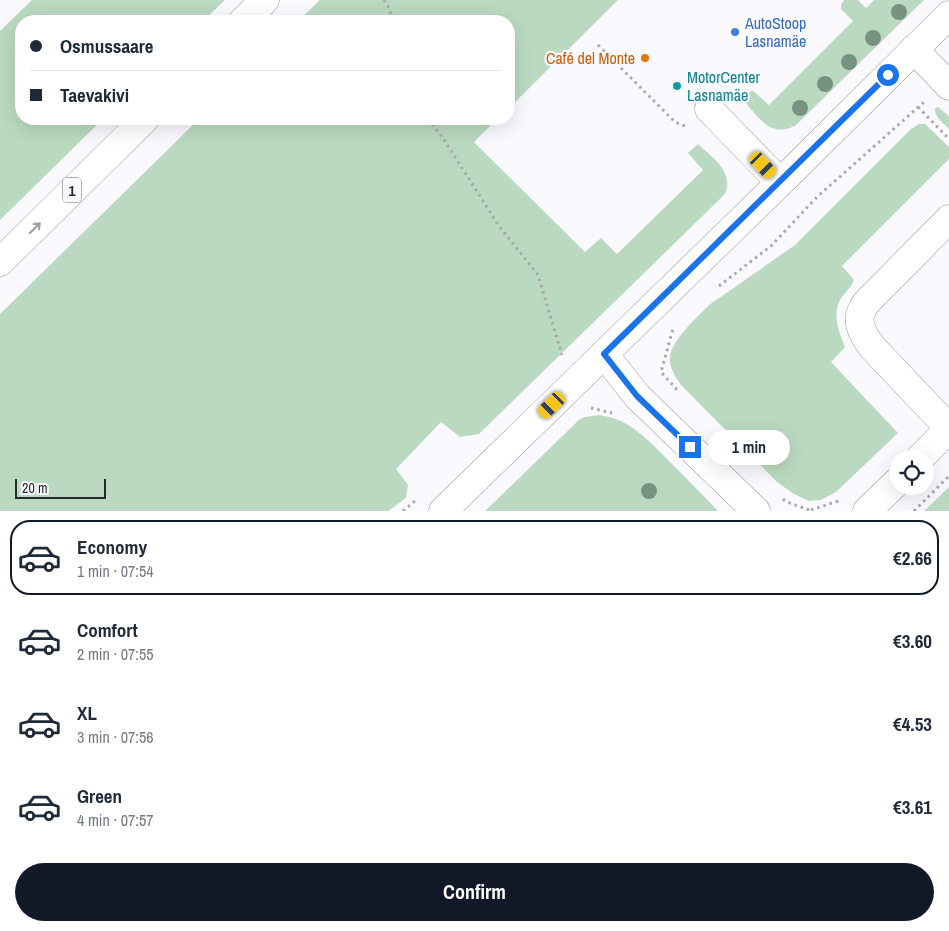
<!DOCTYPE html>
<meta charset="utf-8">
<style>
:root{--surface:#fff;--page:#f2f2f3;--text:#1f2937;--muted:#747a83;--line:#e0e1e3;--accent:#111827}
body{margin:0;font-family:"Archivo Narrow",sans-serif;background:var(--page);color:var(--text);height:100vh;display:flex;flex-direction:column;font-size:19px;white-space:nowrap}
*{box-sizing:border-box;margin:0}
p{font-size:16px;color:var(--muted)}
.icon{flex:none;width:28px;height:28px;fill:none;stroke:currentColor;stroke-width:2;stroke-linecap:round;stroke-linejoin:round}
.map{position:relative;height:511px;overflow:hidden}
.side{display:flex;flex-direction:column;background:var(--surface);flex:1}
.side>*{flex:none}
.banner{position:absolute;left:15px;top:15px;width:500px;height:110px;border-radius:20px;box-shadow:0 5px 20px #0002;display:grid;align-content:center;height:110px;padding:0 15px;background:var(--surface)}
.tools{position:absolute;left:889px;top:450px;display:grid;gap:10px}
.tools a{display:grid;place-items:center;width:45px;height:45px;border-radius:50%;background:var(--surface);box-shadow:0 5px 20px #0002;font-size:25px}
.scale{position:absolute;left:15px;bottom:12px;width:91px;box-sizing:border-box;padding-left:5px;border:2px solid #28282a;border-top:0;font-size:14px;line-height:18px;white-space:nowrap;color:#28282a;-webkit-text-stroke:4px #fafafe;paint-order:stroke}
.end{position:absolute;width:22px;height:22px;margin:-11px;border:6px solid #1a73e8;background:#fff;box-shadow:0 0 0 2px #fff}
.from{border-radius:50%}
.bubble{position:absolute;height:35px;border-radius:18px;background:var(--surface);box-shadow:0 5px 20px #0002;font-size:16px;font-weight:800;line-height:35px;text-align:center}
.car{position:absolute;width:15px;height:30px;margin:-15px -8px;border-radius:6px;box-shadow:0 0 4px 1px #0007;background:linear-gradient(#f5c518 24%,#345 0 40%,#f5c518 0 76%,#345 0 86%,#f5c518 0)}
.banner b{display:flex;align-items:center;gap:18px;height:48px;font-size:19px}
.banner b+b{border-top:1px solid var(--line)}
.banner i{width:12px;height:12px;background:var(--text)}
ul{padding:9px 0 0;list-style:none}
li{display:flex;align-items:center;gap:15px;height:75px;margin:0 10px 8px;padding:0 5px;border:2px solid transparent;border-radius:20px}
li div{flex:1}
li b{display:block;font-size:19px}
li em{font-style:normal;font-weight:800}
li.active{border-color:var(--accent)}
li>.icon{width:45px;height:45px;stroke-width:1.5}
.cta{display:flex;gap:10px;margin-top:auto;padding:10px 15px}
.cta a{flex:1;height:58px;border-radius:30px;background:var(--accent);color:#fff;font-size:20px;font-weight:800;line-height:58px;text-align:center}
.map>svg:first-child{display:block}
.green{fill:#bbd9c0}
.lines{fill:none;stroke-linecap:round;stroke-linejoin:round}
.minor-casing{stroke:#99999e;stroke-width:29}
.highway-casing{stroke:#99999e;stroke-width:29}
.path{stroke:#a8a8ab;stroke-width:3;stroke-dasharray:2.5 4;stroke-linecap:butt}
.minor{stroke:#fff;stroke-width:28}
.highway{stroke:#fff;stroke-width:28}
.tree{fill:#789282}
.oneway{stroke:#9e9e9f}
.route{stroke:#1a73e8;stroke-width:6}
.shop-dot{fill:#3f7fe0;stroke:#fafafe;stroke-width:2}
.food-dot{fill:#e8710a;stroke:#fafafe;stroke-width:2}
.culture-dot{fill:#0f9aa8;stroke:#fafafe;stroke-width:2}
.labels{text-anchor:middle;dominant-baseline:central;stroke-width:4.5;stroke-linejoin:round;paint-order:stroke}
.shield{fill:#fafafe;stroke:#67676a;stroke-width:1}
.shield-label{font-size:15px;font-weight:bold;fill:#28282a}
.shop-label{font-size:16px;fill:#366cbe;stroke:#fafafe;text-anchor:start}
.food-label{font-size:16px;fill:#c56008;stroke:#fafafe;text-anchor:end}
.culture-label{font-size:16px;fill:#0d838f;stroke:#fafafe;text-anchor:start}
</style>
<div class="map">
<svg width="949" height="511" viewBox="0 0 949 511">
<rect width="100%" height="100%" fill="#fafafe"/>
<path class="green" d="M32,0H225L203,21H21V119H103L0,220V31Z
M320,0H618L509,108V21H298Z
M844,0H858L866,8L874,0H924L795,126C769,138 759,117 743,100L752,90L769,105L853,21L841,9V5Z
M938,107L949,116V129C943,123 934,117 935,108Z
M199,119H497L474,142L585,252L601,238L617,254L703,170L688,153L698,144C710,155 730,169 727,187C727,191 724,195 721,198L479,434L460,437L441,422L396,469L408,485L406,498L388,511H0V314Z
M919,124H925L949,147V159L842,266L854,280C851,288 844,293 840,300C832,315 839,332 845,347L831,362L898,433L836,492L821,500L809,501L794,494L777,482L682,386C676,378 669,368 670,357C671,341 698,316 709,305L795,245L911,129Z
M599,415C607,416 614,418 621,421C641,431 656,448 672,464C687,479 703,495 718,511H485L580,419L585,417Z
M949,487V511H924Z"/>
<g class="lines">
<defs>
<path id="minor" d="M914,49L949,86
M709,109L780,182
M949,219L869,300C866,303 863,307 862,310C855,323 865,338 873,348L949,428
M604,354L637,396L756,511
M919,459L949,429
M443,511L796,167L949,15
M867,511L898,481"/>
<path id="highway" d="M243,21L265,0
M0,262L145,119"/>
</defs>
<use href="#minor" class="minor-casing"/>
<use href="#highway" class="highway-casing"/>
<path class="path" d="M384,0L389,8L393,21
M598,45L675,122L685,126
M918,107L949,139
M428,119L443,138L499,226L538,275L562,355
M719,286L771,246L817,197L924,102
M673,330L672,332L661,372L679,392
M591,408L612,413
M783,499L787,502L812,511
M811,510L838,501L840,498
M403,511L415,501
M914,511L949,476"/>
<use href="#minor" class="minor"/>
<use href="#highway" class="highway"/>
</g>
<g class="tree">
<circle cx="899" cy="12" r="8"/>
<circle cx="873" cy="38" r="8"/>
<circle cx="849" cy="62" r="8"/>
<circle cx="825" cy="84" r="8"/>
<circle cx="800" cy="108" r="8"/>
<circle cx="649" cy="491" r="8"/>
</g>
<defs><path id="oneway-shaft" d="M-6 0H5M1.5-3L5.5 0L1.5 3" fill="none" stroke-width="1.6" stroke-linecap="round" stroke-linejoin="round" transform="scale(1.25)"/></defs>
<use class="oneway" href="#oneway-shaft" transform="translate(35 228) rotate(-45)"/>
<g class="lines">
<path class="route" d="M690,447L637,396L604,354L888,75"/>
</g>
<circle class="shop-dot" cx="735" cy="32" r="5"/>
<circle class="food-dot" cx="645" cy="58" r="5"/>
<circle class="culture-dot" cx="677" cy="86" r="5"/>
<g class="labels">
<rect class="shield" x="63" y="177.5" width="18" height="25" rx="4"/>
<g class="shield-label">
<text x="72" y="190">1</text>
</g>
<g class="shop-label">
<text x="745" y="23">AutoStoop<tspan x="745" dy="18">Lasnamäe</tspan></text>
</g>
<g class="food-label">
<text x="635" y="58">Café del Monte</text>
</g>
<g class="culture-label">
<text x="687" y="77">MotorCenter<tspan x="687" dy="18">Lasnamäe</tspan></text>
</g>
</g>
</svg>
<div class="tools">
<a><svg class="icon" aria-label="locate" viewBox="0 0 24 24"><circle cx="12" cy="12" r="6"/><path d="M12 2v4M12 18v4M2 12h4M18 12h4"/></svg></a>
</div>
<div class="scale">20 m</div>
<i class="end from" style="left:888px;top:75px"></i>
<i class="end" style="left:690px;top:447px"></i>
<div class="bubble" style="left:708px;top:430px;width:82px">1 min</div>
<i class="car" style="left:763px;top:165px;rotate:136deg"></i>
<i class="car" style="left:552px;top:405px;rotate:226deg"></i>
<div class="banner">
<b><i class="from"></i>Osmussaare</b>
<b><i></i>Taevakivi</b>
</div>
</div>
<section class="side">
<ul>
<li class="active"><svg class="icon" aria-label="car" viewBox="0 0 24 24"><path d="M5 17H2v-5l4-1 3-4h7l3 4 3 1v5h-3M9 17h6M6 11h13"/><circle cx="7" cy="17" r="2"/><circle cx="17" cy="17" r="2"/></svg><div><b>Economy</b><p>1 min · 07:54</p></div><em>€2.66</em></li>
<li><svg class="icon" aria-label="car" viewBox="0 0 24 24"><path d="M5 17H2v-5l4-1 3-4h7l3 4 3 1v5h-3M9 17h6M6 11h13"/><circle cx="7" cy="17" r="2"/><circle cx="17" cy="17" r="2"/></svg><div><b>Comfort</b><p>2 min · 07:55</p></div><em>€3.60</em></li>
<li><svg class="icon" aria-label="car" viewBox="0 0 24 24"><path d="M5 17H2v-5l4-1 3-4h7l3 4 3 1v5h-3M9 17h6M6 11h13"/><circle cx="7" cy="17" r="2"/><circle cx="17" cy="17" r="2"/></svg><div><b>XL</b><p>3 min · 07:56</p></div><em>€4.53</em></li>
<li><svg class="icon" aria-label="car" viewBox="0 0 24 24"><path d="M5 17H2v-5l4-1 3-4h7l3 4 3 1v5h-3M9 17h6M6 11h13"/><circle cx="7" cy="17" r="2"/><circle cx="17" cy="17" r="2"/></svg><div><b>Green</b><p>4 min · 07:57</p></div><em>€3.61</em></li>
</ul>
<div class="cta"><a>Confirm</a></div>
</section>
